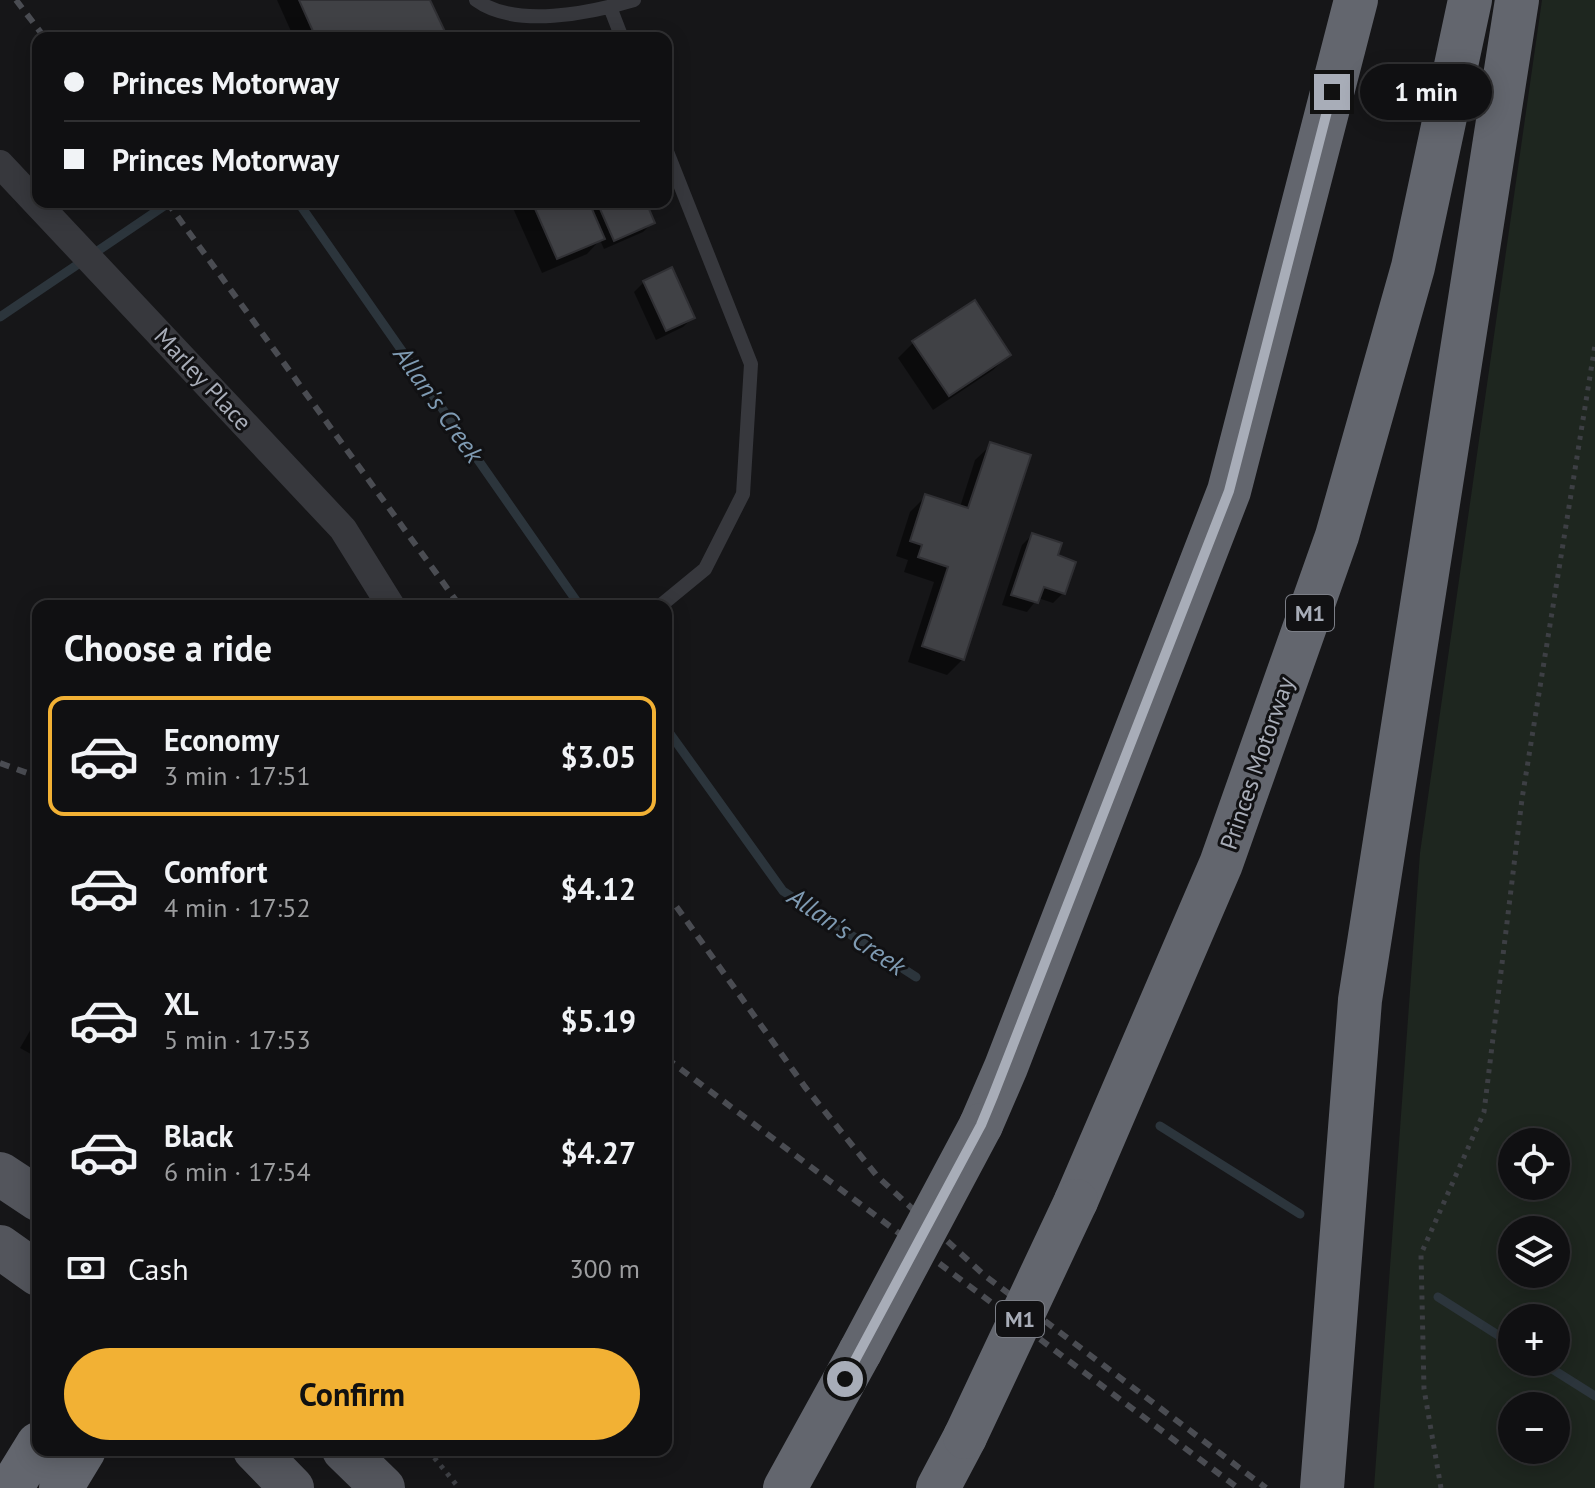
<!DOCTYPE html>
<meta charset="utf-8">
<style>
:root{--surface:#101012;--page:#19191b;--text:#f1f3f6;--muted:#9c9d9f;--line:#303032;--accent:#f2b134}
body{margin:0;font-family:"PT Sans",sans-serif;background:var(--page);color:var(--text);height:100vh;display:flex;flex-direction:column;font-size:30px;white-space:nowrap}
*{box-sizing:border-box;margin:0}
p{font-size:26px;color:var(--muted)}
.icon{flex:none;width:44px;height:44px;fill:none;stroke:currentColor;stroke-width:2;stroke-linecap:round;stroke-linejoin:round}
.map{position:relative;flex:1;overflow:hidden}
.sheet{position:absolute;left:32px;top:600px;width:640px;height:856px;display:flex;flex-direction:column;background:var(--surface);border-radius:16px;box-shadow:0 4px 20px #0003,0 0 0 2px var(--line)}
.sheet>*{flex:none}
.top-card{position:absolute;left:32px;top:32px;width:640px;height:176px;border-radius:16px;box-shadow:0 4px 20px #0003,0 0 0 2px var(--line);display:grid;align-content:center;height:176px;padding:0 32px;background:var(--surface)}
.fabs{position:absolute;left:1498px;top:1128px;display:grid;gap:16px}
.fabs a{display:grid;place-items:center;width:72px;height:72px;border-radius:50%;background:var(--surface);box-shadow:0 4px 20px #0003,0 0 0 2px var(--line);font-size:40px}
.end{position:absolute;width:36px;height:36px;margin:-18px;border:10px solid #a8adb8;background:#111;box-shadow:0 0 0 4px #111}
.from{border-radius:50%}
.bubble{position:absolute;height:56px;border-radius:28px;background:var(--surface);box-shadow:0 4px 20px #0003,0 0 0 2px var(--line);font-size:26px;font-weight:700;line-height:56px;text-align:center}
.top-card b{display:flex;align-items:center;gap:28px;height:76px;font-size:30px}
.top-card b+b{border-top:2px solid var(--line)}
.top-card i{width:20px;height:20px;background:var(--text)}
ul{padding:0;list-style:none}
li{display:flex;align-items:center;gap:24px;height:120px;margin:0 16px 12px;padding:0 16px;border:4px solid transparent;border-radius:16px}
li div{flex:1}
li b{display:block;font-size:30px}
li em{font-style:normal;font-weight:700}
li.selected{border-color:var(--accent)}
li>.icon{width:72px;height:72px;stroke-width:1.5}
h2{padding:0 32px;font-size:36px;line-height:96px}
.pay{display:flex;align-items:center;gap:20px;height:88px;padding:0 32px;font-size:30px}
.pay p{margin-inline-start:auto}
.primary-button{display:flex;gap:16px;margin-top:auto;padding:16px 32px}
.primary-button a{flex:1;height:92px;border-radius:48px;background:var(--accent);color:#111;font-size:32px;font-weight:700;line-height:92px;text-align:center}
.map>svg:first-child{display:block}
.green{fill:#1e261f;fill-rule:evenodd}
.shadow{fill:#0007}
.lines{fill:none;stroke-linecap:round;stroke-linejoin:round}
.stream{stroke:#2c353c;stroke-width:9}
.building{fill:#404145;stroke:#303034;stroke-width:2}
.path{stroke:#3d3f44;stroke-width:5;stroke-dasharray:4 6;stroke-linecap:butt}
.service{stroke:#37383d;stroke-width:14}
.minor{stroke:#37383d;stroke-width:28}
.primary{stroke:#53555c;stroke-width:44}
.motorway{stroke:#63666e;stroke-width:44}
.rail{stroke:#4a4c52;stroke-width:6;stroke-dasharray:10 8;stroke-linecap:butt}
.motorway-bridge{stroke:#63666e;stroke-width:44}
.route{stroke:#a8adb8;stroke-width:10}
.labels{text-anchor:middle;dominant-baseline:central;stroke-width:6;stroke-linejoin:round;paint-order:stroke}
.shield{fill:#111113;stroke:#7b7e86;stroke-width:2}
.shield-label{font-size:22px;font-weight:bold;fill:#a8adb8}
.street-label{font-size:24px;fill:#a8adb8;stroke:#111113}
.water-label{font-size:26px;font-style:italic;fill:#7f9bb3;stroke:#111113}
</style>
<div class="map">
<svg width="1595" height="1488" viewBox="0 0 1595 1488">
<rect width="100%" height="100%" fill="#161618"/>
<path class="green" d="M1542,0H1595V1488H1374L1420,853ZM1512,1142H1556V1186H1512ZM1512,1230H1556V1274H1512ZM1512,1318H1556V1362H1512ZM1512,1406H1556V1450H1512Z"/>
<path class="shadow" d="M277,0H428L445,38H294Z
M515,202H644L653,222L643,232L604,249L600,240L587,254L542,273L512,206Z
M644,282L693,317L683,327L656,340L634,292Z
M913,343L1008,355L993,370L933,410L898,358Z
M991,445L963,659L947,675L908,662L934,582L904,572L908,560L896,556L910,512L926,496L960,507L975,460Z
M1032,535L1055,557L1063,593L1053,603L1038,598L1027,612L1002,605L1022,545Z
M38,1017V1058L20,1048Z"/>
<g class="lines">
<path class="stream" d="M298,202L580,606
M0,317L170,202
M666,728L783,891L916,977
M1160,1126L1300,1214
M1438,1297L1512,1344
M1541,1362L1595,1396"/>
</g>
<path class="building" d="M299,0H430L448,38H316Z
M532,202H589L605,239L557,259Z
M597,202H646L655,223L614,241Z
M672,267L695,318L666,331L643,281Z
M975,300L1011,355L949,396L912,341Z
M990,442L1031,455L964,660L922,646L948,567L918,557L922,545L910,541L925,494L968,508Z
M1032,533L1062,543L1058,555L1076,562L1065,594L1044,587L1038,603L1011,595Z"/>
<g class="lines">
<path class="path" d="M428,1450L459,1488
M1441,1488L1424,1389L1421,1254L1484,1112L1522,799L1595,345"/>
<path class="service" d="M476,0C515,29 591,13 634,0
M610,7L622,38
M660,606L705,569L743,494L751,364L666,149"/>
<path class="minor" d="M0,164L343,529L391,606"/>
<path class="primary" d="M0,1174L38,1199
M0,1247L38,1274
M255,1450L292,1488
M344,1450L383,1488"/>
<path class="motorway" d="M981,1125L1006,1067L1229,491L1356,0
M1076,1201L1221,864L1337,536L1413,267L1470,0
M11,1488L38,1444
M61,1488L84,1450
M785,1488L860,1352
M938,1488L965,1437
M1322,1488L1360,1000L1517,0"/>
<path class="rail" d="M16,0L45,38
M167,202L460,606
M0,763L38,777
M666,892L805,1087L877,1176L984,1275L1266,1488
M666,1058L1238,1488"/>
<path class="motorway-bridge" d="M860,1352L981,1125
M965,1437L1076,1201"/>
</g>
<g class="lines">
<path class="route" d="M845,1379L981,1125L993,1096L1229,491L1332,92"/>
</g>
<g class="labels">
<g class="shield">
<rect x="1286" y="595" width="48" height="36" rx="6"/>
<rect x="996" y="1301" width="48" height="36" rx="6"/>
</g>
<g class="shield-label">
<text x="1310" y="613">M1</text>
<text x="1020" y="1319">M1</text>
</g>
<g class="street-label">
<text transform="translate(203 379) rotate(47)">Marley Place</text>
<text transform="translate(1257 763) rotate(-71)">Princes Motorway</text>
</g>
<g class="water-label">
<text transform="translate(439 404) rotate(55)">Allan's Creek</text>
<text transform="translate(847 931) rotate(34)">Allan's Creek</text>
</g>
</g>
</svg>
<div class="fabs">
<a><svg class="icon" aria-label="locate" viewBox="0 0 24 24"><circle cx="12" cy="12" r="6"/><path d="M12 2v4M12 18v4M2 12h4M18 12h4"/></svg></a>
<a><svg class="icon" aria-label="layers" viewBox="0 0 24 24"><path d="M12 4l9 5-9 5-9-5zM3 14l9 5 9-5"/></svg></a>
<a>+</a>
<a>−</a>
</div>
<i class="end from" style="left:845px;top:1379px"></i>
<i class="end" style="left:1332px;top:92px"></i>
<div class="bubble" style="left:1360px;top:64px;width:132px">1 min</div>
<div class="top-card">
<b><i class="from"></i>Princes Motorway</b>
<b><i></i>Princes Motorway</b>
</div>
<section class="sheet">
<h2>Choose a ride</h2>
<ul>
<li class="selected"><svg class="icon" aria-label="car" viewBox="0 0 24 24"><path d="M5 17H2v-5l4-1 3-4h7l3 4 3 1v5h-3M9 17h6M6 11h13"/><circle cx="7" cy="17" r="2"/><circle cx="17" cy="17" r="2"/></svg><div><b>Economy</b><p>3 min · 17:51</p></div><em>$3.05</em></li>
<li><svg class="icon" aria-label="car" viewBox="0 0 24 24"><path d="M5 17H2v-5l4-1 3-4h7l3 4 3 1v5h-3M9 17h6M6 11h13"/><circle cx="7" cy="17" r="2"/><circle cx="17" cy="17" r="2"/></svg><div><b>Comfort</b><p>4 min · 17:52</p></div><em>$4.12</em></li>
<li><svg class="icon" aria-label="car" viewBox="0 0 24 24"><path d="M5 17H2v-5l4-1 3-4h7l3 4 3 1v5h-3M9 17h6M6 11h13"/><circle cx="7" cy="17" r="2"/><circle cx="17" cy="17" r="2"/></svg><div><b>XL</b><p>5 min · 17:53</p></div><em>$5.19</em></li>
<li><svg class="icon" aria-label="car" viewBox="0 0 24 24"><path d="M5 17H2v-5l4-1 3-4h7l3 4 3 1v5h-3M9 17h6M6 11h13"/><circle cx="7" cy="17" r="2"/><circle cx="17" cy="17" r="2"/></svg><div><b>Black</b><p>6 min · 17:54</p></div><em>$4.27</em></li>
</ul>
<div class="pay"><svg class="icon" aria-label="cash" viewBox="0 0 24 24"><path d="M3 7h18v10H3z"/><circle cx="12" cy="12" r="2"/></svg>Cash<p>300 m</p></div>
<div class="primary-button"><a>Confirm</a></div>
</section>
</div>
